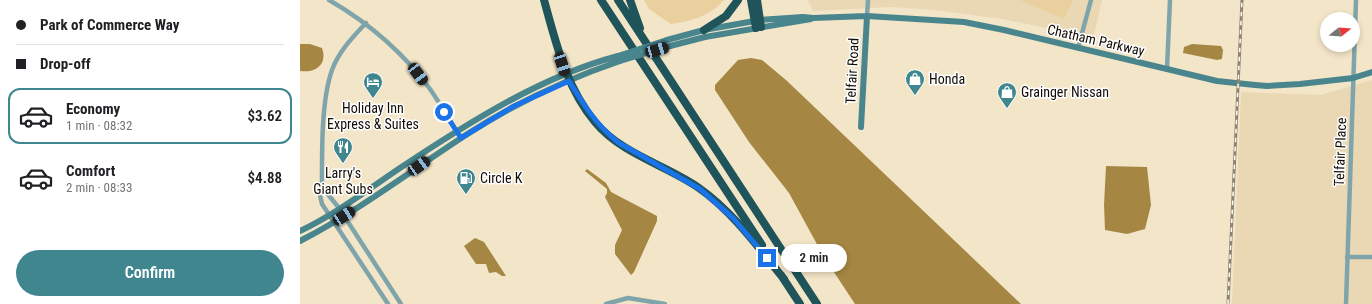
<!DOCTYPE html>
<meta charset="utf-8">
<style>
:root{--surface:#fff;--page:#f6f6f6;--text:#202124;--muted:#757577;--line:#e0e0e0;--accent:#40868f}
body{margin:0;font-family:"Roboto Condensed",sans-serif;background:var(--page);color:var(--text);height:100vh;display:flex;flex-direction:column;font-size:15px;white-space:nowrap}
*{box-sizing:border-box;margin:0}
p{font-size:13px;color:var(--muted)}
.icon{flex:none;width:22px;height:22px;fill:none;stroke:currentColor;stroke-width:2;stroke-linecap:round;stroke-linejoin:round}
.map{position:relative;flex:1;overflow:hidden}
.drawer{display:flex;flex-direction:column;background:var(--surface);width:300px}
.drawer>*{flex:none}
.banner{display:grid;align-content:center;height:88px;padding:0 16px;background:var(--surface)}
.needle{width:26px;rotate:73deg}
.controls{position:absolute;left:1020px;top:12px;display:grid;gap:8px}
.controls a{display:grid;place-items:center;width:40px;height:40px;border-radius:50%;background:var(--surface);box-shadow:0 2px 6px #0003;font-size:20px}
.end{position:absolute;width:18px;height:18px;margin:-9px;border:5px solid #1a73e8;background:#fff;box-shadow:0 0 0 2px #fff}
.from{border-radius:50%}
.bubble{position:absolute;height:28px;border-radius:14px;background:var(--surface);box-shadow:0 2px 6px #0003;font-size:13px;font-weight:600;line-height:28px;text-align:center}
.car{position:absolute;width:12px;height:24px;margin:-12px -6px;border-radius:5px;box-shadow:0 0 3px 1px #0007;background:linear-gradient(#222 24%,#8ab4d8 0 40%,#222 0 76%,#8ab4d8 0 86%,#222 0)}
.banner b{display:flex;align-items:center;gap:14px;height:38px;font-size:15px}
.banner b+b{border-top:1px solid var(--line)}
.banner i{width:10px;height:10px;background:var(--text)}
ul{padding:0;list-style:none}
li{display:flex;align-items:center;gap:12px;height:56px;margin:0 8px 6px;padding:0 8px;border:2px solid transparent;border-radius:12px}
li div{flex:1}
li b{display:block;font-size:15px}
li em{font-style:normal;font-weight:600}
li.current{border-color:var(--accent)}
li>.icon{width:36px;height:36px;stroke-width:1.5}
.button{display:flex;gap:8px;margin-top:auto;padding:8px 16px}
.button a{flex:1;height:46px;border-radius:24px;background:var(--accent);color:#fff;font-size:16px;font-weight:600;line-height:46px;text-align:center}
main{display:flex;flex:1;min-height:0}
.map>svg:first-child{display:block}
.built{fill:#ead8b5}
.green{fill:#e9d09e}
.water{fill:#a58743}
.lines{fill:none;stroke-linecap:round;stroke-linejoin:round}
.street{stroke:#7fa5aa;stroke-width:4.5}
.secondary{stroke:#48858d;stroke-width:6}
.highway{stroke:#1f545b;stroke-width:8}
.rail-casing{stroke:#8d836f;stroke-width:3}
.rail{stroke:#fff;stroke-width:1.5;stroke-dasharray:4.5;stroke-linecap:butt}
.secondary-bridge{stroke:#48858d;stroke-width:6}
.route{stroke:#1a73e8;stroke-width:5}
.labels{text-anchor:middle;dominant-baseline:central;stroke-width:3;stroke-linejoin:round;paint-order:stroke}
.street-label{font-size:14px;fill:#110c04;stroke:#fff}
.poi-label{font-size:14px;fill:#110c04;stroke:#fff;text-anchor:start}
</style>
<main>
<section class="drawer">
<div class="banner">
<b><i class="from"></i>Park of Commerce Way</b>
<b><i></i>Drop-off</b>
</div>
<ul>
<li class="current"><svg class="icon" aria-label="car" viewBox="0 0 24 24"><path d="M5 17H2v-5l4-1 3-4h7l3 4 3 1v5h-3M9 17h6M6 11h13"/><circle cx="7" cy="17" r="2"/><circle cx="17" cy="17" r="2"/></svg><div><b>Economy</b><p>1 min · 08:32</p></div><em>$3.62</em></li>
<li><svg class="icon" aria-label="car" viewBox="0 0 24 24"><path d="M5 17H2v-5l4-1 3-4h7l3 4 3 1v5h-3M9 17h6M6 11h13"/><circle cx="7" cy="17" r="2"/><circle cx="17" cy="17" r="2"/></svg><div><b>Comfort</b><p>2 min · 08:33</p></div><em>$4.88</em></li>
</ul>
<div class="button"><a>Confirm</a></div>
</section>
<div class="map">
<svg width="1072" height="304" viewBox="0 0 1072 304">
<rect width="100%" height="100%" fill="#f3e5c8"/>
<path class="built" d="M508,0H802L794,35L757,30L702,19L635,10L590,7L513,11Z
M1072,80V304H932L941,92L1020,95Z"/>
<path class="green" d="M344,0H424C410,16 392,21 371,24L349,9Z
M720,0H773L764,19Z"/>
<path class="water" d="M0,44H10L22,48C28,65 15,73 0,71Z
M892,44L921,46L923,50L922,59L917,60L883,53L884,47Z
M451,58L462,60L486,80L721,304H555L524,257L489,193L449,142L415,90V85L438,60Z
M806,166L847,167L851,205L845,229L827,234L805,230L804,205Z
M287,169L306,183L311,192L357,216V221L334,272L331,275L315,254V245L322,230L305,197L307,193V189L285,171Z
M175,238L184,242L206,276H202L196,272L189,273L186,264H176L164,246Z"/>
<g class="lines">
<path class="street" d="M29,0C69,23 102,51 130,89C141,105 151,122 161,138
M567,16L568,0
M66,23C53,37 39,51 32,70C21,101 22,153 22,187L20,195L22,204L88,304
M778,48L791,0
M867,69L870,0
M22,187L39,208L101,304
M1047,257H1072
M306,304L328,298L365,304
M1046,304L1056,0"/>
<path class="secondary" d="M367,40L404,30L460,20L503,17L513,18L567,16L664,22L704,30L917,81L955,85L967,86L1000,84L1053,78L1072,72
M370,46L405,37L511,19
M561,127L567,16
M0,231C36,214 70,188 103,166C168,123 242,76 318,56
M0,241C60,210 113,169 169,133C216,103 267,79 320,61"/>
<path class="highway" d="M244,0C256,43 266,87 295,122C321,154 366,165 399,188C433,212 458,247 484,279
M301,0L462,245
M318,0L517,304
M330,0L340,28
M451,0L456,28
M457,0L461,27
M404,30L426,16L438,0
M481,275L500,304"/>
<defs>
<path id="rail" d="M928,304L942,0"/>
</defs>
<use href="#rail" class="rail-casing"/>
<use href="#rail" class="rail"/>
<path class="secondary-bridge" d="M318,56L367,40
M320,61L370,46"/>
</g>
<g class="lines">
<path class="route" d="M144,112L161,138L214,106L269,81C284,105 296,125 319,143L400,189L433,218L467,258"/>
</g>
<defs>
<symbol id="shop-pin" viewBox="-11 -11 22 30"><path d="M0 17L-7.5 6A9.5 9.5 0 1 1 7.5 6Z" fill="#40868f" stroke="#fff"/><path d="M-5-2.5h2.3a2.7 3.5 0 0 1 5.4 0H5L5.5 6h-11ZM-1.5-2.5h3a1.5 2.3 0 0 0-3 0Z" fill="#fff"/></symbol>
<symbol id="hotel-pin" viewBox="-11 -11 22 30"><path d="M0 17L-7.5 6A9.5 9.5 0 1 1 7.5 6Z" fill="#40868f" stroke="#fff"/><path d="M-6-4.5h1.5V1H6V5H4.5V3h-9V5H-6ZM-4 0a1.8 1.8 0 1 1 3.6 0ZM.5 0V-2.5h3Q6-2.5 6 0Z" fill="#fff"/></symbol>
<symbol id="restaurant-pin" viewBox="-11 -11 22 30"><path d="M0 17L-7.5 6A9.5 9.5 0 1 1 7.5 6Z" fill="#40868f" stroke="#fff"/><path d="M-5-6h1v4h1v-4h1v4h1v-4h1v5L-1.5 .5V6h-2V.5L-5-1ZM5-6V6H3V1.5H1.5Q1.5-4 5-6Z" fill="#fff"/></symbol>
<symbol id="fuel-pin" viewBox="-11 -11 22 30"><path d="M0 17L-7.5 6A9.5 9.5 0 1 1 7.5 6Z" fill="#40868f" stroke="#fff"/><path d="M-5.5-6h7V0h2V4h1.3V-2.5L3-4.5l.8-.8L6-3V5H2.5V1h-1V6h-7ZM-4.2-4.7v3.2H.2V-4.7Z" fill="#fff"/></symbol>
</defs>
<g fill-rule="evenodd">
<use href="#shop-pin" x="604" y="68" width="22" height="30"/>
<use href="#hotel-pin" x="62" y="71" width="22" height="30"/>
<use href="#shop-pin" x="696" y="81" width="22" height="30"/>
<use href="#restaurant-pin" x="32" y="136" width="22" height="30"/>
<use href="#fuel-pin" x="155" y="167" width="22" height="30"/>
</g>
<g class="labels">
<g class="street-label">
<text transform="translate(796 40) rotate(13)">Chatham Parkway</text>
<text transform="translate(552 71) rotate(-87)">Telfair Road</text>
<text transform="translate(1040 152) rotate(-88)">Telfair Place</text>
</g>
<g class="poi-label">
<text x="629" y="79">Honda</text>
<text x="721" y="92">Grainger Nissan</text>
<text x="73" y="108" text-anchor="middle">Holiday Inn<tspan x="73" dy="16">Express &amp; Suites</tspan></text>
<text x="43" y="173" text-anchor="middle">Larry's<tspan x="43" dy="16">Giant Subs</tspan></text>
<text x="180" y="178">Circle K</text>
</g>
</g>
</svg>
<div class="controls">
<a><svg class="needle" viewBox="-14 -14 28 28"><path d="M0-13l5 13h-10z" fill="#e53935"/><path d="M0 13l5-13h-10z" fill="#757577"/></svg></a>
</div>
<i class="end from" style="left:144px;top:112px"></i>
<i class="end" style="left:467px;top:258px"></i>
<div class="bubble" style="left:481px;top:244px;width:66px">2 min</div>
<i class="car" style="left:357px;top:50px;rotate:74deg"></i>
<i class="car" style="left:262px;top:64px;rotate:162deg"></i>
<i class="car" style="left:118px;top:74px;rotate:143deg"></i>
<i class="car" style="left:119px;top:166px;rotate:55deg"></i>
<i class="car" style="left:44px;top:216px;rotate:57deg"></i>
</div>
</main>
